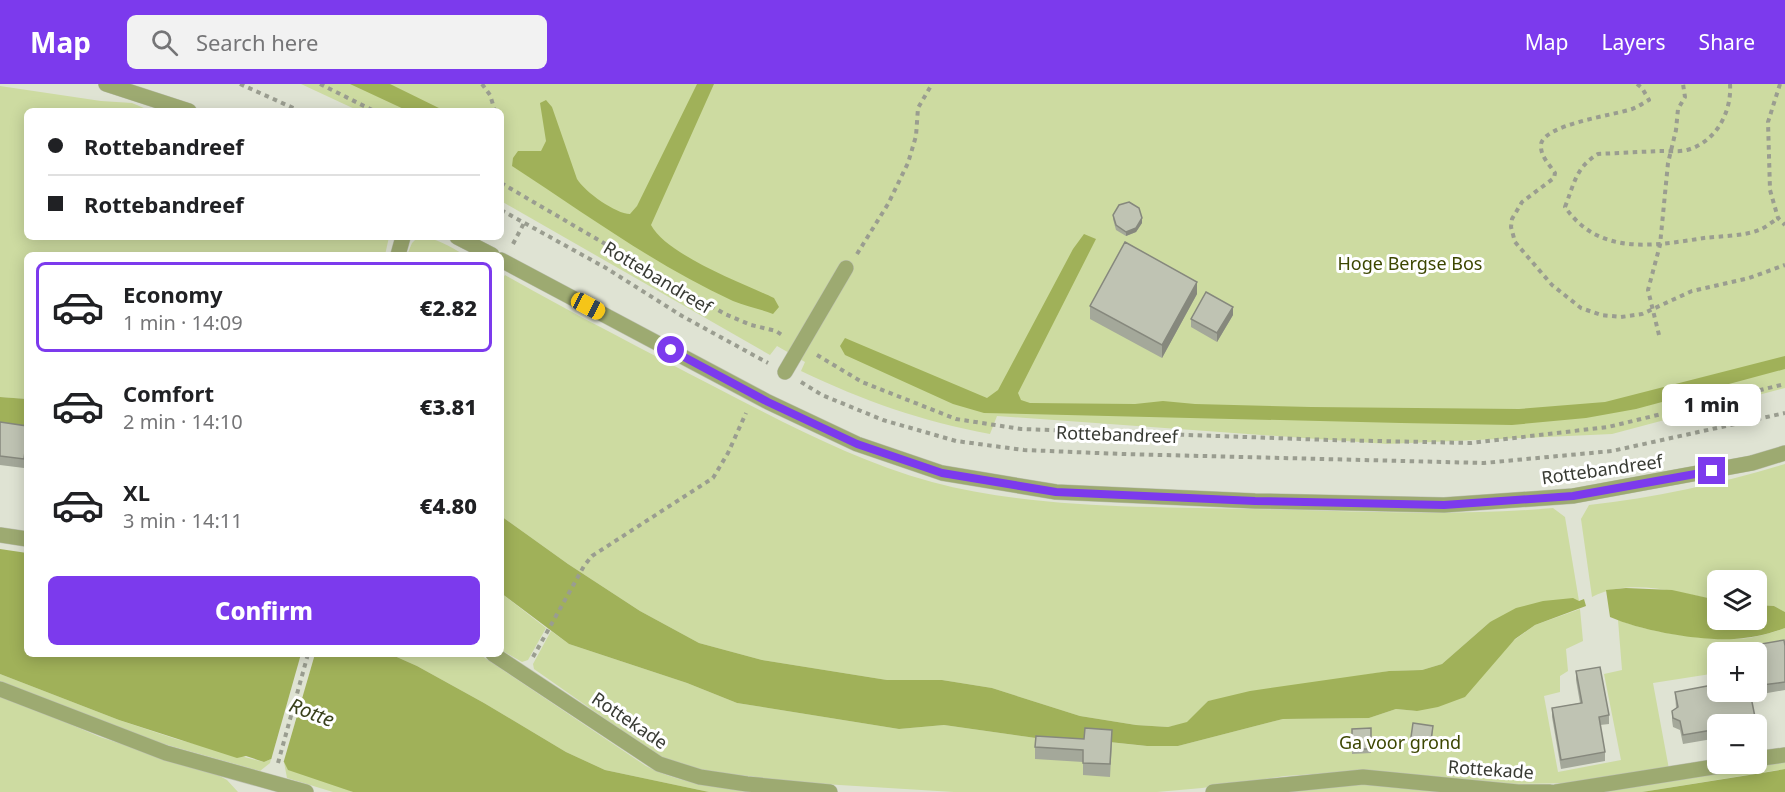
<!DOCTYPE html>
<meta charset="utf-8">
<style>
:root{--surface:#fff;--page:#f2f2f2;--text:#202124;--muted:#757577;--line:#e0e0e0;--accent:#7c3aed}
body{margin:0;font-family:"Noto Sans",sans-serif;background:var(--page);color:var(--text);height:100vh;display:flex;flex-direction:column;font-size:22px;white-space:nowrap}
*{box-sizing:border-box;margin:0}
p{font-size:20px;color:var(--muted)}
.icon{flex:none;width:33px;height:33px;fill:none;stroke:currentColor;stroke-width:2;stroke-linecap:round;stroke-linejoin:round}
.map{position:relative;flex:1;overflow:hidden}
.details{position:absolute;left:24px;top:168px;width:480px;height:405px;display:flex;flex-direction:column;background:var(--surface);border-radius:9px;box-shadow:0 3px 15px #0003}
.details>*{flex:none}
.hud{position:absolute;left:24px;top:24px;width:480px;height:132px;border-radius:9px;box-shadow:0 3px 15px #0003;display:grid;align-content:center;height:132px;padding:0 24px;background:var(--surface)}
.buttons{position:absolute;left:1707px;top:486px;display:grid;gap:12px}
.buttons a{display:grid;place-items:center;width:60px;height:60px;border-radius:9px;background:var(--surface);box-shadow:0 3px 15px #0003;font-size:30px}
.end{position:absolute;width:27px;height:27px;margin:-14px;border:8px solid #7c3aed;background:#fff;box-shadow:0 0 0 3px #fff}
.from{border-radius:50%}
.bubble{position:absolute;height:42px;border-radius:9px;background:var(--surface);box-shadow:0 3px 15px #0003;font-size:20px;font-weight:800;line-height:42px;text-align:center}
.car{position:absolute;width:18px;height:36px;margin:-18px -9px;border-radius:8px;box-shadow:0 0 4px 2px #0007;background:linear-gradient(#f5c518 24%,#345 0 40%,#f5c518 0 76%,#345 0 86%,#f5c518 0)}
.hud b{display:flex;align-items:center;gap:21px;height:57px;font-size:22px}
.hud b+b{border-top:2px solid var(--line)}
.hud i{width:15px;height:15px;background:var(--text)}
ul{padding:10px 0 0;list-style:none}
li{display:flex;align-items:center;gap:18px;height:90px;margin:0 12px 9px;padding:0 12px;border:3px solid transparent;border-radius:9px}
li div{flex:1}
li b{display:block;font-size:22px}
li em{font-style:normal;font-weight:800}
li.current{border-color:var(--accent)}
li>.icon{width:54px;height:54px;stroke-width:1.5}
.primary-button{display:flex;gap:12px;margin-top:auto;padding:12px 24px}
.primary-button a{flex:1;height:69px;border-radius:9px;background:var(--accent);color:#fff;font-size:24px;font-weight:800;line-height:69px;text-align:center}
header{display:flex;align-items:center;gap:36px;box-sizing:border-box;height:84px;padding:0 30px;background:var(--accent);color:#fff}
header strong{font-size:28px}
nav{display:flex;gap:33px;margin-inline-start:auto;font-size:21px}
.search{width:420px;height:54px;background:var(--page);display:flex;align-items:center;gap:15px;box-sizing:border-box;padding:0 21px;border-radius:9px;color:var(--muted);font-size:22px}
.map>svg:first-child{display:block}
.green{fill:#cddba1}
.water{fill:#a0b159}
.pier{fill:#dfe3d3}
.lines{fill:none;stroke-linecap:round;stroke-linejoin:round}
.service-casing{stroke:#bec1b3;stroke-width:16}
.minor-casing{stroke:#bec1b3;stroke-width:16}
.tertiary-casing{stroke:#bec1b3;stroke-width:16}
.path{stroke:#9a9d90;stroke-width:4;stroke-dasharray:4.5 4.5;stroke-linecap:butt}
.service{stroke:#9daa71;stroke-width:15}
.minor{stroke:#9daa71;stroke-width:15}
.tertiary{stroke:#9daa71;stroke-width:15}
.wall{fill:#a4a89a}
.shaded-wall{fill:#86887d}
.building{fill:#bfc3b3;stroke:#86887d;stroke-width:1.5}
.route{stroke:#7c3aed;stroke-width:8}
.labels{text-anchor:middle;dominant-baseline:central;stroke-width:6;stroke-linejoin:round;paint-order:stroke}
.park-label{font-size:18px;fill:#3c4600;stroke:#fff}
.street-label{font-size:18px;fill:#383a33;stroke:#fff}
.water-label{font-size:20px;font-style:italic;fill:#39401b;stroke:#fff}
</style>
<header>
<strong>Map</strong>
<div class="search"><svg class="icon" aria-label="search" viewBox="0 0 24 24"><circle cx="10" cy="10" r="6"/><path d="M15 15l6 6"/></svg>Search here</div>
<nav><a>Map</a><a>Layers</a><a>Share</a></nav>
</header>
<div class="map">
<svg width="1785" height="708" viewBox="0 0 1785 708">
<rect width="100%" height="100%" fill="#dfe3d3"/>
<path class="green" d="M301,0H1785V304L1612,350L1387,360L997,332L990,350C921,337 864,317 801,287L805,278L777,262L770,271L501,117V27H359Z
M0,2L101,17L132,19L151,27H27V153H389L385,171H27V315L0,313Z
M418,153C436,153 450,163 465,171H407L412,159Z
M505,191C574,230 644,266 715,303C785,339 855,377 932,398C1032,425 1151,423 1255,425C1354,427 1454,433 1553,424L1565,433L1579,517L1490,538L1442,580L1422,586L1389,587L1208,617L1187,639L1168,643L1136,641L1080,632L992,604L942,596H887L762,576L699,559L640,527L568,480L501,432V197Z
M1785,380V528L1774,522L1757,521L1756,496H1718L1717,516C1678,509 1630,493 1592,513L1581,435L1589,421C1655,414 1722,399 1785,380Z
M501,509L546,544L528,576L522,578L501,566Z
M1580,525L1583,557L1566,565L1568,587L1560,592V608L1544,612L1558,688L1621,676L1604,590L1622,586L1618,536C1648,548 1702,556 1734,555C1751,555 1769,550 1785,544V563L1753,568H1718L1717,589L1653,599L1669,685L1579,699L1511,700L1362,687L1285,692L1202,704L1157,708H954L807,699L704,687L661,674L534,585L533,580L551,547L569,560L687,599L737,619L899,645L944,641L1072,659L1081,655L1146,662H1178L1283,635L1369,634L1396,625L1417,627L1535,541Z
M390,570H479L646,682C682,701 727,704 767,708H709L605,686L566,668L484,619L417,582Z
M0,590L119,636L176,655L264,678L271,675L270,679L260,687L146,655L0,597Z
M0,610L100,653L216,690L227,696L238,708H0Z
M1785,677V685L1642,708H1599Z
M284,678L353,708H333L287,694Z
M1363,699L1452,708H1272Z"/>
<path class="water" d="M350,0H390L445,27H408Z
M697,0H714L651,141C667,171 742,199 774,214L779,223L773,230C760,225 746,222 733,217C655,181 584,129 512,82L513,74L518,67H541L546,57L540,19L546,16L552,23L577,95C585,108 616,130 630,130L637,122Z
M1084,150L1096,155L1018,309L1021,316L1030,319L1135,320L1163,317L1195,320L1311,323L1519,325L1605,318L1785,272V285L1636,325L1586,334L1512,341L1401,339L984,329L953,320L845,271L840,262L845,254L987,314L998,306L1073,165Z
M0,313L27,315V343L0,340Z
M501,432L568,480L640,527L699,559L762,576L887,596H942L992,604L1080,632L1136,641L1168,643L1187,638L1208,617L1250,607L1389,587L1422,586L1442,580L1490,538L1516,524L1543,517L1573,514L1579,517L1584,515L1586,522L1535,541L1515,555L1465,613L1438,623L1417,627L1396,625L1369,634L1283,635L1178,662H1147L1081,655L1072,659L944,641L899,645L737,619L687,599L569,560L501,509Z
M0,465L27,469V570H390L417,582L484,619L566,668L605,686L709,708H353L288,686L284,678L271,675L264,678L246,672L237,674L119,636L0,590Z
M1626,504L1672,506L1717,516L1718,536H1756L1757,521L1774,522L1785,528V544C1769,550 1751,554 1734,555C1699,557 1642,547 1610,533L1606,506Z
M1785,685V708H1642L1768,688Z"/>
<path class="pier" d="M301,570H315L283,680L271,676Z"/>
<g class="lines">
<defs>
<path id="service" d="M785,288L846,184"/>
<path id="minor" d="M398,171L403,153
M0,451L27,455
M493,570L659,680L700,693L747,700L830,708
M0,605L166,669L306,708
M1756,675L1785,671
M1213,708L1363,693L1518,708H1550
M1556,708L1732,680"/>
<path id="tertiary" d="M106,0L189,27
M457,153L492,171
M501,176L768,318L857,360L942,389L1056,408L1255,417L1444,421L1573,412L1752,379L1785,369"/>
</defs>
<use href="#service" class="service-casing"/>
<use href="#minor" class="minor-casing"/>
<use href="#tertiary" class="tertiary-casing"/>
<path class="path" d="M240,0L300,27
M320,0L374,27
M482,0L490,11L495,27
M1637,0L1642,4L1649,16C1643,19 1638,23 1632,25C1615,31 1545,40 1541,60C1540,72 1549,80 1555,89L1554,94L1522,118L1512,135L1511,143L1515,158L1552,201L1581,224L1601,231L1621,233L1642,230L1692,207L1749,194L1785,181
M1730,0C1732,28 1716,58 1687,66C1679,68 1668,67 1659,67C1639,68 1618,69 1598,70C1576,83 1574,100 1565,123C1599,172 1653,162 1704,154C1720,152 1745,152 1759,146C1765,144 1772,138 1778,134
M1780,0L1768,38L1770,106L1778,134L1785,141
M501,99L725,230L751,241L776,247L782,251
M501,126L606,184L682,232L768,279
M513,160L524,139
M857,170L888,120L908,79L916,52L918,24L932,0
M1659,251L1648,206L1660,161L1668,79L1676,46L1678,25L1685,13L1683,0
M817,271L862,298L956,335L1021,345L1330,356L1471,359L1608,343L1785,300
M801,298L822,311L883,336L956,357L1024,366L1122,370L1484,379L1612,367L1785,329
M533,573L584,482L592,472L713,394L728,369L746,329
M278,679L308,570"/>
<use href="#service" class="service"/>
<use href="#minor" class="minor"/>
<use href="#tertiary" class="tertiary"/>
</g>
<path class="wall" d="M1113,131L1142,139L1136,148L1126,152L1116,146L1113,135Z
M1197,210L1162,274L1090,235V222Z
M1233,231L1217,258L1191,243V235Z
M0,338L27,342L24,384L0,381Z
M1755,561L1785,562V606L1762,610L1756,578V568H1755Z
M1576,587L1609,631V640L1600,641L1605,668V677L1561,685L1552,633V624L1580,619L1576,596Z
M1675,608L1756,638V640H1718V654L1683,660L1680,646L1673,643L1672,636V627L1676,624Z
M1371,644V669L1352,670V645Z
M1433,647L1431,660L1411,657V653Z
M1112,658L1110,693L1083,691V678L1035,675V663Z"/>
<path class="shaded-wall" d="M1142,134V139L1136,148L1126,152V148Z
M1197,198V210L1162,274V261Z
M1233,223V231L1217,258V249Z
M27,353V362L24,384V375Z"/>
<path class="building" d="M1129,118L1139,124L1142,134L1136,144L1126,148L1116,141L1113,131L1119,121Z
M1125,158L1197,198L1162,261L1090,222Z
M1206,208L1233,223L1217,249L1191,235Z
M0,338L27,342V353L24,375L0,372Z
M1784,556L1785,562V598L1762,601L1755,561Z
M1600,583L1609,631L1599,633L1605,668L1561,676L1552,624L1582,619L1576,587Z
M1718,600V608H1750L1756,638L1744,640H1718V645L1683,651L1680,637L1673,634L1672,627L1678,623L1675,608Z
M1413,639L1433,642L1431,656L1411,653Z
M1085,644L1112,646L1110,680L1083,679V666L1035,663L1036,652L1084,655Z
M1371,644V665H1352V645Z"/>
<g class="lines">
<path class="route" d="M671,266L768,318L857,360L942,389L1056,408L1255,417L1444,421L1573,412L1712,387"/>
</g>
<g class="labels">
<g class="park-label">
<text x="1410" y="179">Hoge Bergse Bos</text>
<text x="1400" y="658">Ga voor grond</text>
</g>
<g class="street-label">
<text transform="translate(658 193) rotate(31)">Rottebandreef</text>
<text transform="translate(1117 350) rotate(2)">Rottebandreef</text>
<text transform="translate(1602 385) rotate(-8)">Rottebandreef</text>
<text transform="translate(630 636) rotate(34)">Rottekade</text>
<text transform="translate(1491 685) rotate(4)">Rottekade</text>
</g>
<g class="water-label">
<text transform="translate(312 628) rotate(21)">Rotte</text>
</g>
</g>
</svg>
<div class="buttons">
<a><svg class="icon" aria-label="layers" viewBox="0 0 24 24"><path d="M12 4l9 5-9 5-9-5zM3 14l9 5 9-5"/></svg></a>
<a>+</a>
<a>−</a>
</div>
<i class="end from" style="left:671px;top:266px"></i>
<i class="end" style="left:1712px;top:387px"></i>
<div class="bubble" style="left:1662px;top:300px;width:99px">1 min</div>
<i class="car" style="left:588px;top:222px;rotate:118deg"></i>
<div class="hud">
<b><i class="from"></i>Rottebandreef</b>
<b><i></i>Rottebandreef</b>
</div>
<section class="details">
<ul>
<li class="current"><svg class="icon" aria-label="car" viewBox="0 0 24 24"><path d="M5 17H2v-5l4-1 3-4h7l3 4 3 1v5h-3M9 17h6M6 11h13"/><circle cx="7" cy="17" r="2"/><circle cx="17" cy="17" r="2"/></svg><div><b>Economy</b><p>1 min · 14:09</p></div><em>€2.82</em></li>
<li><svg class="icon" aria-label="car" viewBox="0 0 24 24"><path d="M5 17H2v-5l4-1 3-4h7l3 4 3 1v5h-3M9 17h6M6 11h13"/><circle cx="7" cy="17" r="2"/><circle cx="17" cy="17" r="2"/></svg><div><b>Comfort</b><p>2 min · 14:10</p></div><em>€3.81</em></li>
<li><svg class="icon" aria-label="car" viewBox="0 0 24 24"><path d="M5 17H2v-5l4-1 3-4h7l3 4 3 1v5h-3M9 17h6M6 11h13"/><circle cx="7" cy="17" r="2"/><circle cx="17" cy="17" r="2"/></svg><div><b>XL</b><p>3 min · 14:11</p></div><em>€4.80</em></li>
</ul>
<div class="primary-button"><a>Confirm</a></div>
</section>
</div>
